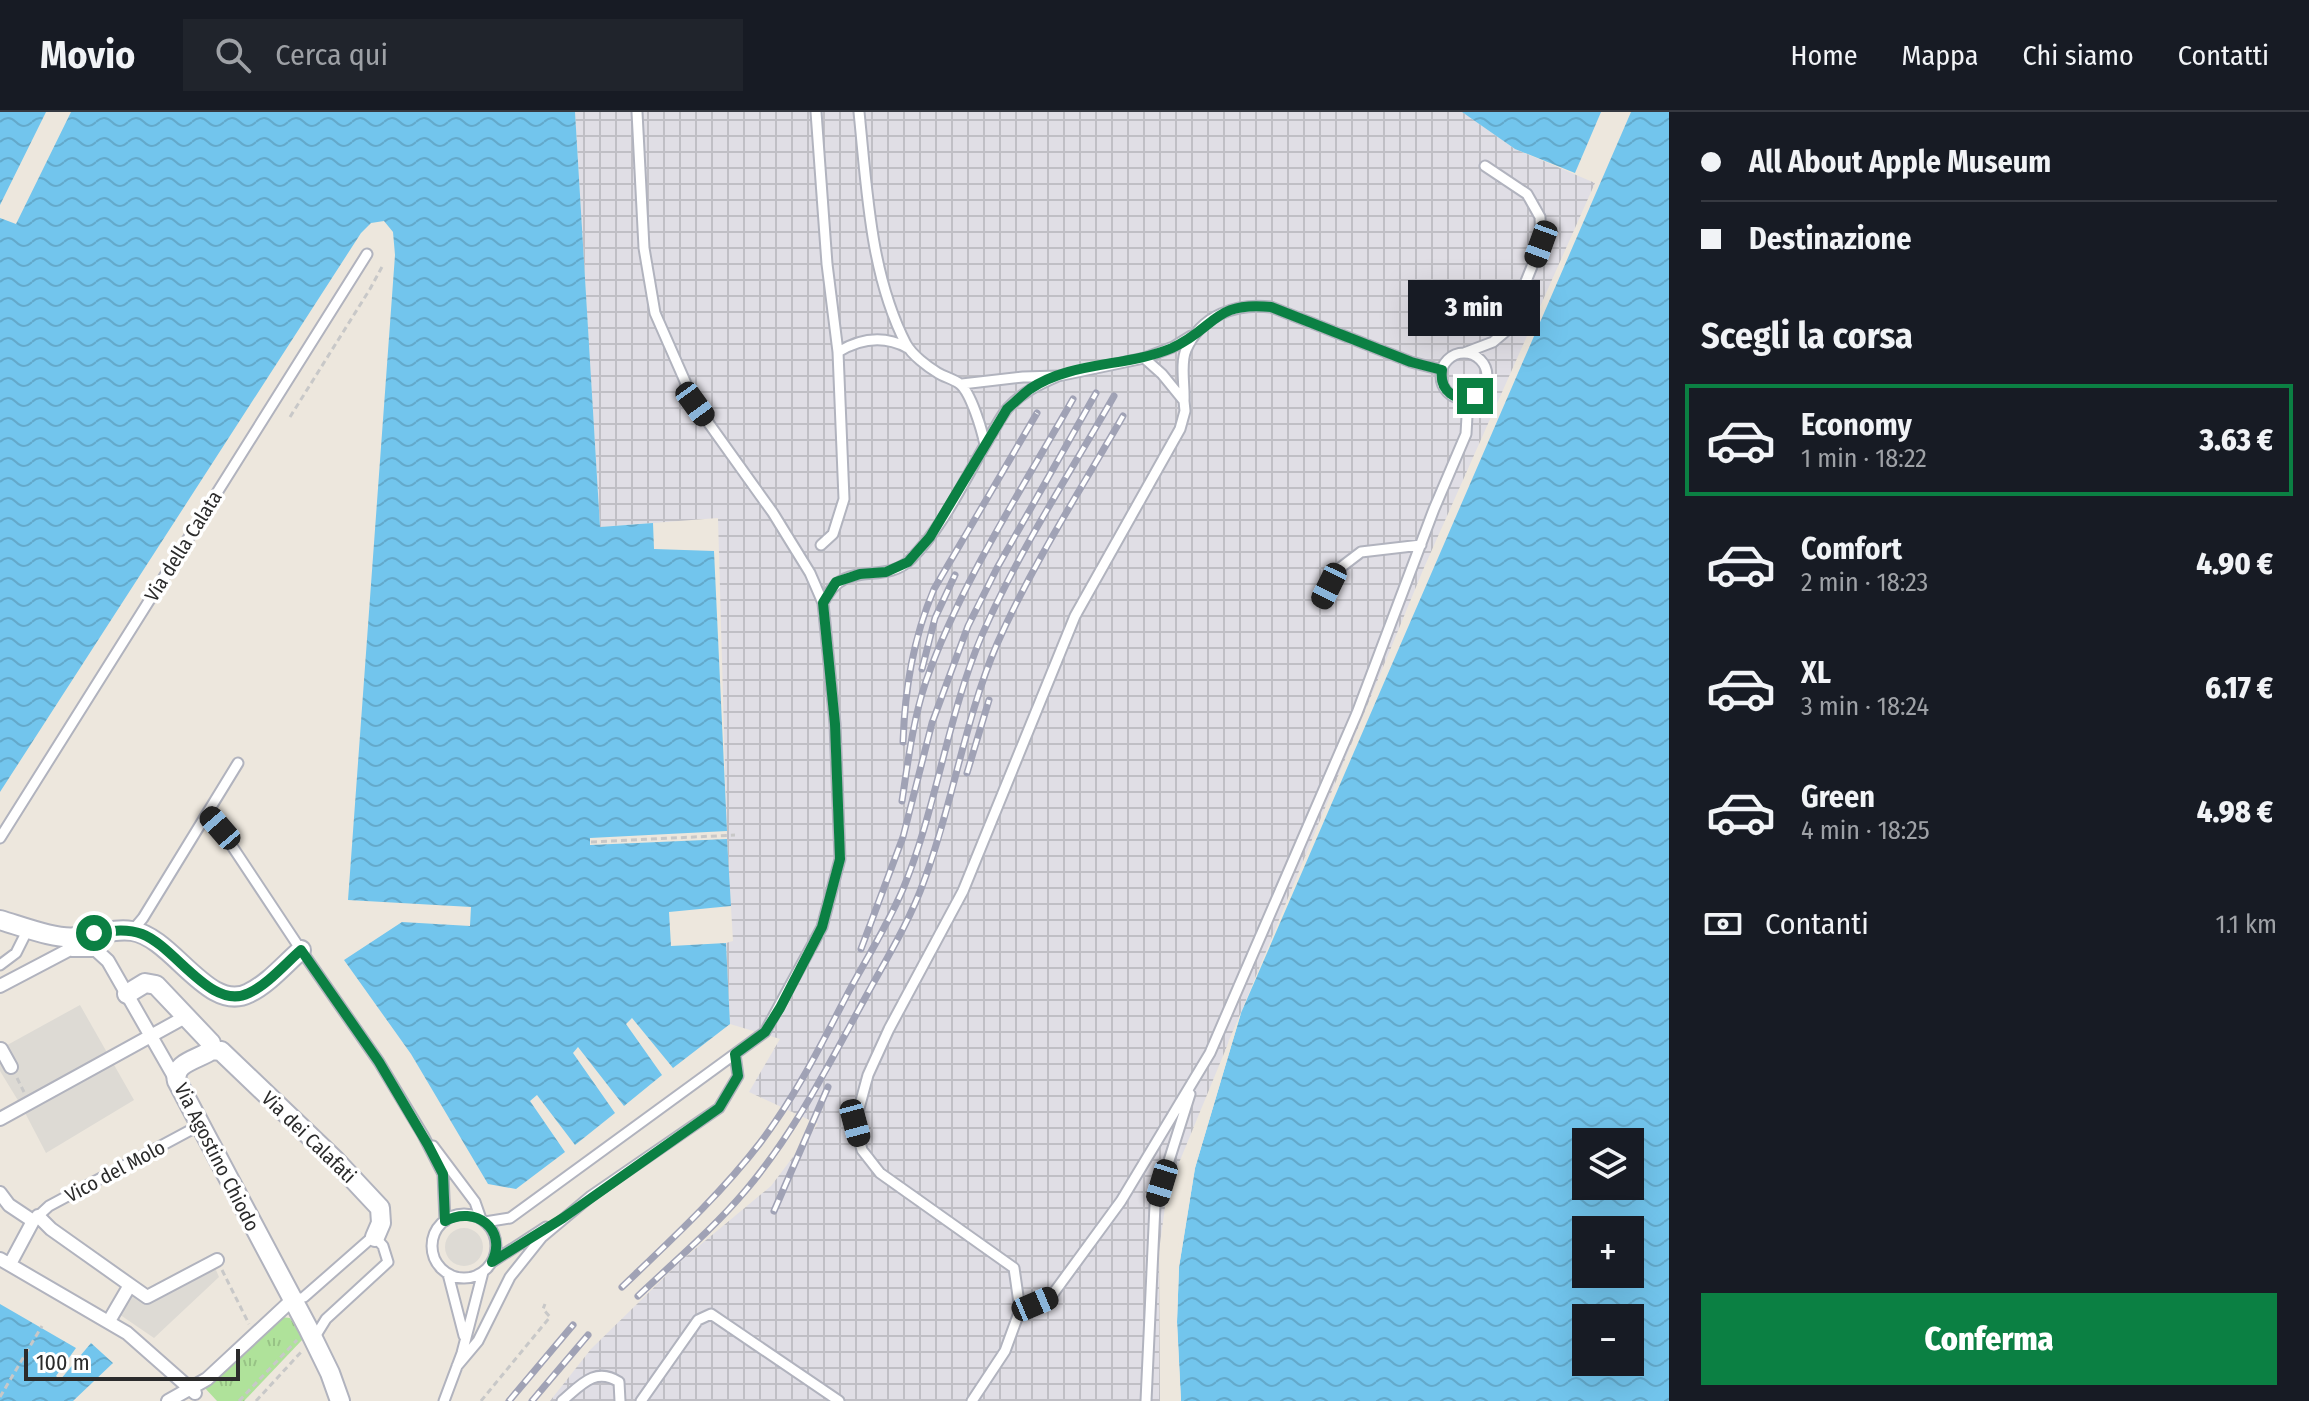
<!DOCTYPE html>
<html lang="it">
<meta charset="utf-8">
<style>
:root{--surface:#171b24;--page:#20242c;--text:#f1f3f6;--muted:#9ea1a6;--line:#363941;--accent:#0b8043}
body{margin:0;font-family:"Fira Sans Condensed",sans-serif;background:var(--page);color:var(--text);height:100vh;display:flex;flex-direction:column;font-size:30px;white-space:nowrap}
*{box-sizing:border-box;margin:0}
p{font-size:26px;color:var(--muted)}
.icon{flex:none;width:44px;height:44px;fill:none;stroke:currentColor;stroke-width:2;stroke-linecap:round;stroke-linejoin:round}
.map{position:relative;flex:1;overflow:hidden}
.side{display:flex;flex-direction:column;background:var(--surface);width:640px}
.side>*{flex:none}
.top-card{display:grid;align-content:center;height:176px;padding:0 32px;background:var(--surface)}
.fabs{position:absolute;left:1572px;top:1016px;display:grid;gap:16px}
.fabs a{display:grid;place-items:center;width:72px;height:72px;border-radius:0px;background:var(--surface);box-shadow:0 8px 32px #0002;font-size:40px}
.scale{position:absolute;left:24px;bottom:20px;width:216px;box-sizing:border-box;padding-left:8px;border:4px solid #2b2b2b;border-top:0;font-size:22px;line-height:28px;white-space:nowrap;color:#2b2b2b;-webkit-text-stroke:6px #fff;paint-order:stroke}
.end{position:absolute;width:36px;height:36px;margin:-18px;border:10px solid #0b8043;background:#fff;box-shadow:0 0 0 4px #fff}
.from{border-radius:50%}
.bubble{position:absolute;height:56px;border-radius:0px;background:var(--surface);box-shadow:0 8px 32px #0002;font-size:26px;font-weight:800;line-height:56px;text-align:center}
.car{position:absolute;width:24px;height:48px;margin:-24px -12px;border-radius:10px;box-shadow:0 0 6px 2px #0007;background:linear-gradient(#222 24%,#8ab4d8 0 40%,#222 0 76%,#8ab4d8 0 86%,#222 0)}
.top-card b{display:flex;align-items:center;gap:28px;height:76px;font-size:30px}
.top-card b+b{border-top:2px solid var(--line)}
.top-card i{width:20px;height:20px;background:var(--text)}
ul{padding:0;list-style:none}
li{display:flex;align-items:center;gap:24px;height:112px;margin:0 16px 12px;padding:0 16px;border:4px solid transparent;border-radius:0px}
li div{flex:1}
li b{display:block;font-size:30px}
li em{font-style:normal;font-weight:800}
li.current{border-color:var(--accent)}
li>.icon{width:72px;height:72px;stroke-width:1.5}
h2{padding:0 32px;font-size:36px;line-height:96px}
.pay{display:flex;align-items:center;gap:20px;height:88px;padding:0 32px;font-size:30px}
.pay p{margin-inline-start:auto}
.button{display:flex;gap:16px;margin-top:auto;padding:16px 32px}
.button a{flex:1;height:92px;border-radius:0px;background:var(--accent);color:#fff;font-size:32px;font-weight:800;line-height:92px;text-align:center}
header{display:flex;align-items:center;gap:48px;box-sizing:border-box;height:112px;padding:0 40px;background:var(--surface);border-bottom:2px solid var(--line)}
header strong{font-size:38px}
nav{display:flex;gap:44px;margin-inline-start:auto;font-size:28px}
.search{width:560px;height:72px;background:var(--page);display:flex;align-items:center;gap:20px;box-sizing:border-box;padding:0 28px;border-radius:0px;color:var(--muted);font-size:30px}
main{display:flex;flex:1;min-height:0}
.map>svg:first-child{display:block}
.industrial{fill:url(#industrial-grid)}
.park{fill:url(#park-tufts)}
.plaza{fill:#dddad4}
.water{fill:url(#water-waves);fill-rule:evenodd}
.pier{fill:#ede7dd}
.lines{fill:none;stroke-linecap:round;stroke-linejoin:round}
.service-casing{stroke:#b1b3be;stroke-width:13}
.pedestrian-casing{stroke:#b1b3be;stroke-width:16}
.minor-casing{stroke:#b1b3be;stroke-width:22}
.path{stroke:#c8c8c8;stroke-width:3;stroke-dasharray:6 4;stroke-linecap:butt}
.service{stroke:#fff;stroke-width:9}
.pedestrian{stroke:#fff;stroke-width:12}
.minor{stroke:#fff;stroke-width:18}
.rail-casing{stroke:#a0a2b5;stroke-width:7}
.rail{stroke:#fff;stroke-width:4;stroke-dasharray:12;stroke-linecap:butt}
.route{stroke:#0b8043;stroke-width:10}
.labels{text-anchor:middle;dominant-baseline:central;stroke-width:7;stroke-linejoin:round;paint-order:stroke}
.street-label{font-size:20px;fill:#2b2b2b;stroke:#fff}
</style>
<header>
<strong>Movio</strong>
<div class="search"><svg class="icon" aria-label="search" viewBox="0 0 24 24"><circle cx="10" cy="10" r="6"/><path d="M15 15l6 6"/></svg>Cerca qui</div>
<nav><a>Home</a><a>Mappa</a><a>Chi siamo</a><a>Contatti</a></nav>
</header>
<main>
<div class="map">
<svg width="1669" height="1289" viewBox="0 0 1669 1289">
<defs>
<pattern id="industrial-grid" width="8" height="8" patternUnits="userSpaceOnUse" patternTransform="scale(2)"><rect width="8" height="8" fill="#e0dee5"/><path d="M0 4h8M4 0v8" fill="none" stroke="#c0bfc5"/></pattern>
<pattern id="park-tufts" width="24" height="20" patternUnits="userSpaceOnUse" patternTransform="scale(2)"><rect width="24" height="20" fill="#afe29a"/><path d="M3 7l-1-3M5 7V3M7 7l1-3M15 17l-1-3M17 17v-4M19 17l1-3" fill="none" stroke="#97c285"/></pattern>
<pattern id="water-waves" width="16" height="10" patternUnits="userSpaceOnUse" patternTransform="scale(2)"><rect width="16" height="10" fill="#72c5ed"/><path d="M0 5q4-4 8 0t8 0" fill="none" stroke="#63a9cb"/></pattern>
</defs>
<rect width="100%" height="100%" fill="#ede7dd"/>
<path class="industrial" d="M575,0H1462L1515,37L1595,71L1423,458L1167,1080L1159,1139L1160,1289H550L591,1237L682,1148L771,1074L818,1012L749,980L780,927L730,912L726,831L733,829L727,727L718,406L600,415Z"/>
<path class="park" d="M281,1205L290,1206L303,1227L244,1289H217L204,1275Z"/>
<path class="plaza" d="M80,893L134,988L46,1041L22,995L0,959V949L3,947L0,937Z
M445 1135a19 19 0 1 1 38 0a19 19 0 1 1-38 0Z
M213,1151L219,1165L154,1226L116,1200L131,1175L147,1187Z"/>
<path class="water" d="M0,0H46L0,93Z
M71,0H575L600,415L653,411L654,437L714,439L727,719L590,726V733L727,727L731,794L669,800L671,834L726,831L730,912L673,956L632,906L626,912L662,963L624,994L578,935L573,941L615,1001L575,1033L537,983L530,989L565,1040L516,1077L488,1072L411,942L344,848L402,810L470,814L471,795L348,788L395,143L393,120L384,109L371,111L361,121L0,680V106L16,112Z
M1462,0H1601L1575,61L1515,37Z
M1631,0H1669V1289H1181L1177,1210L1179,1155L1195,1056L1241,901ZM1586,1030H1630V1074H1586ZM1586,1118H1630V1162H1586ZM1586,1206H1630V1250H1586Z
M0,1192L76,1236L56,1264L60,1268L91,1231L113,1251L73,1289H0Z"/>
<path class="pier" d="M1241,901L1195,1056L1179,1155L1177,1210L1181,1289H1177L1173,1210L1175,1155L1191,1056L1229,928Z"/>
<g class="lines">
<defs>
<path id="service" d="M816,0L827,152L838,240L844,387L833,422L821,433
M859,0C867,77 870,162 906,232C912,243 928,255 938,261C944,265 954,267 960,272C971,281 982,318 985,333
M838,240C861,226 884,223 908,236
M1464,241L1493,230L1506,219L1541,132L1540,105L1527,82L1485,54
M1441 264a23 23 0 1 1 46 0a23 23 0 1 1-46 0Z
M1144,246L1173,235L1191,224
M1058,264L1144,246L1162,262L1184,289C1185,274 1180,251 1186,238C1201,203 1236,191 1271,195L1411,250L1442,258
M1321,489L1336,459L1361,440L1421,433
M823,491C845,444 883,475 911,447C944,414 964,368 988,328C994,318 1000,306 1007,297C1021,281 1039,272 1058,264L1023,265L962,272
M208,701L220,716L301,838L379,950L423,1023L443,1062L445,1109
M0,726L367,142
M132,819L143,806L238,651
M0,853L16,841L29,815
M433,1034L475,1090L481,1107
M432 1134a32 32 0 1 1 64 0a32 32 0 1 1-64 0Z
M35,1107L49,1094L200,1013
M485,1110L510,1106L765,920L822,815L840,747L835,612L823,491L810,461L773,401L695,292L655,201L644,136L637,0
M492,1150L546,1115
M448,1162L464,1224
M294,1188L304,1185L369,1128L375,1125L383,1134L388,1150L326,1207L313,1228
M1020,1198L1014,1156L880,1061L862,1038L855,1011L868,963L889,917L963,779L1075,504L1180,317L1185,299L1184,289
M457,1254L478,1229L510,1165L542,1125L591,1084L719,996L738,964L735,942
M444,1289L462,1241L483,1160
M562,1289C580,1274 595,1254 619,1270L620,1289
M641,1289L698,1208L711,1202L839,1289
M972,1289L1005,1239L1020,1198L1050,1186L1121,1089L1210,941L1357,601L1434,397L1466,322L1468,286
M1146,1289L1155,1093L1190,982"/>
<path id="pedestrian" d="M72,838H96L108,849L176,968
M0,874L78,833
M1,937L11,955
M0,1007L187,904
M0,1081L9,1093L33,1109L10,1152
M38,1104L51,1117L130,1173
M0,1147L127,1221L195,1281
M109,1209L130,1173L147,1185L217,1148
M168,1289L207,1267L292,1188"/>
<path id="minor" d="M0,808C21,814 56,828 77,825C96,824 113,816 132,819C173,825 208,902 249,881C268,872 285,852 301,838
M127,882L145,871L156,873L211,931L212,938C199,947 172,951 177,969L308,1216L330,1261L340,1289
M212,938L221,939L336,1049L380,1096L381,1111L375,1125"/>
</defs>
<use href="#service" class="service-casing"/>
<use href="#pedestrian" class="pedestrian-casing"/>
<use href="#minor" class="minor-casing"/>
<path class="path" d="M290,305L370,177L383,153
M591,730L735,723
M17,966L24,980
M222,1158L249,1212
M0,1285L42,1214
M239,1289L297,1228
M256,1289L302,1239
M481,1289L550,1205L543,1197L545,1192"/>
<use href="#service" class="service"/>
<use href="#pedestrian" class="pedestrian"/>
<use href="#minor" class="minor"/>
<defs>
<path id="rail" d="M922,557L935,506L955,463
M903,630C905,576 913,527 934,477L1037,301
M967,661L989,588
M902,689C908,649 913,608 926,569C961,470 1021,379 1073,287
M861,837L903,725L932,611L968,514L997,456L1096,281
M774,1099L828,975
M622,1175C670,1129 720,1083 760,1031C796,984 822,931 849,879C867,846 888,812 903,777C937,695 947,605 982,523C1018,440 1069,363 1114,284
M638,1184C675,1149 713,1117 746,1078C795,1020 828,954 864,888C885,849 909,811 924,769C953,692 964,609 997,532C1032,453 1080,379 1123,304
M509,1289L573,1213
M532,1289L588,1223"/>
</defs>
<use href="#rail" class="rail-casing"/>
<use href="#rail" class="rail"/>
</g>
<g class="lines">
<path class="route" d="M94,821C110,819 126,816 142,822C176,835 211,900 249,881C268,872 285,852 301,838L379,950L428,1033L443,1062L445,1109C475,1093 508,1117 492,1150L563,1106L719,996L738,964L735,942L765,920L780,896L822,815L840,747L835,612L823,491L836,470L860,462L886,460L908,450L930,425L1007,297C1014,291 1022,283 1030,277C1071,249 1127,255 1172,236C1216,216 1213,189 1271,195L1411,250L1442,258C1439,279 1456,291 1475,284"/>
</g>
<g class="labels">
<g class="street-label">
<text transform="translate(183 434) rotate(-58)">Via della Calata</text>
<text transform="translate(309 1025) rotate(44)">Via dei Calafati</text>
<text transform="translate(217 1045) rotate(63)">Via Agostino Chiodo</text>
<text transform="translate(115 1059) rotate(-28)">Vico del Molo</text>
</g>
</g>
</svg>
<div class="fabs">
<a><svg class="icon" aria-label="layers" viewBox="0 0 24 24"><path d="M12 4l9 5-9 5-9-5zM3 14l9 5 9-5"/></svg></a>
<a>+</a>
<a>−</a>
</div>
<div class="scale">100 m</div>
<i class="end from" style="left:94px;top:821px"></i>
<i class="end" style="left:1475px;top:284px"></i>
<div class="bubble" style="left:1408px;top:168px;width:132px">3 min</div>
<i class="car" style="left:1541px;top:132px;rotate:200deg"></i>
<i class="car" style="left:695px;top:292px;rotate:144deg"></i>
<i class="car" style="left:1329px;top:474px;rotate:206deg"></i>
<i class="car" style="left:220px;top:716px;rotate:319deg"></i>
<i class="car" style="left:855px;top:1011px;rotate:165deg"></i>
<i class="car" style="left:1162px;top:1071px;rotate:197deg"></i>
<i class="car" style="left:1035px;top:1192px;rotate:67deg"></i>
</div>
<section class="side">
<div class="top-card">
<b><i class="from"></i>All About Apple Museum</b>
<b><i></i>Destinazione</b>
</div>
<h2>Scegli la corsa</h2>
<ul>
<li class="current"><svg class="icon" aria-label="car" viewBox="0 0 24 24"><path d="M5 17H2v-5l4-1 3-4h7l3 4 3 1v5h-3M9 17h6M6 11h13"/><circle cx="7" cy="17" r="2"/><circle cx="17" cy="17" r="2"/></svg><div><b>Economy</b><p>1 min · 18:22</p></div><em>3.63 €</em></li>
<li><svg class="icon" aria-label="car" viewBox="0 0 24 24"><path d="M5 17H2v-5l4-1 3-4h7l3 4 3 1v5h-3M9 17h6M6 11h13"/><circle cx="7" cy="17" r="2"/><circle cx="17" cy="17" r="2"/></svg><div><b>Comfort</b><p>2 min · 18:23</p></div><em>4.90 €</em></li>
<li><svg class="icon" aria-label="car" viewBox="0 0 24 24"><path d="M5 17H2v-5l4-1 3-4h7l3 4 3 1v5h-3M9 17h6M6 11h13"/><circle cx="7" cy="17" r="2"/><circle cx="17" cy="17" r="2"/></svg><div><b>XL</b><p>3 min · 18:24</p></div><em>6.17 €</em></li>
<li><svg class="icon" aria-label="car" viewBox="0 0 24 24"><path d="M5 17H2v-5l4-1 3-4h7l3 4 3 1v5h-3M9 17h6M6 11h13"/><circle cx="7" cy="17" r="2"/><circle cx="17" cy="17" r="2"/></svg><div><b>Green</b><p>4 min · 18:25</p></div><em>4.98 €</em></li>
</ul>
<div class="pay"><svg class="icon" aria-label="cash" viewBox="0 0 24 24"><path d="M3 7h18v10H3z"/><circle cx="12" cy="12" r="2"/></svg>Contanti<p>1.1 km</p></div>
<div class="button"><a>Conferma</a></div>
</section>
</main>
